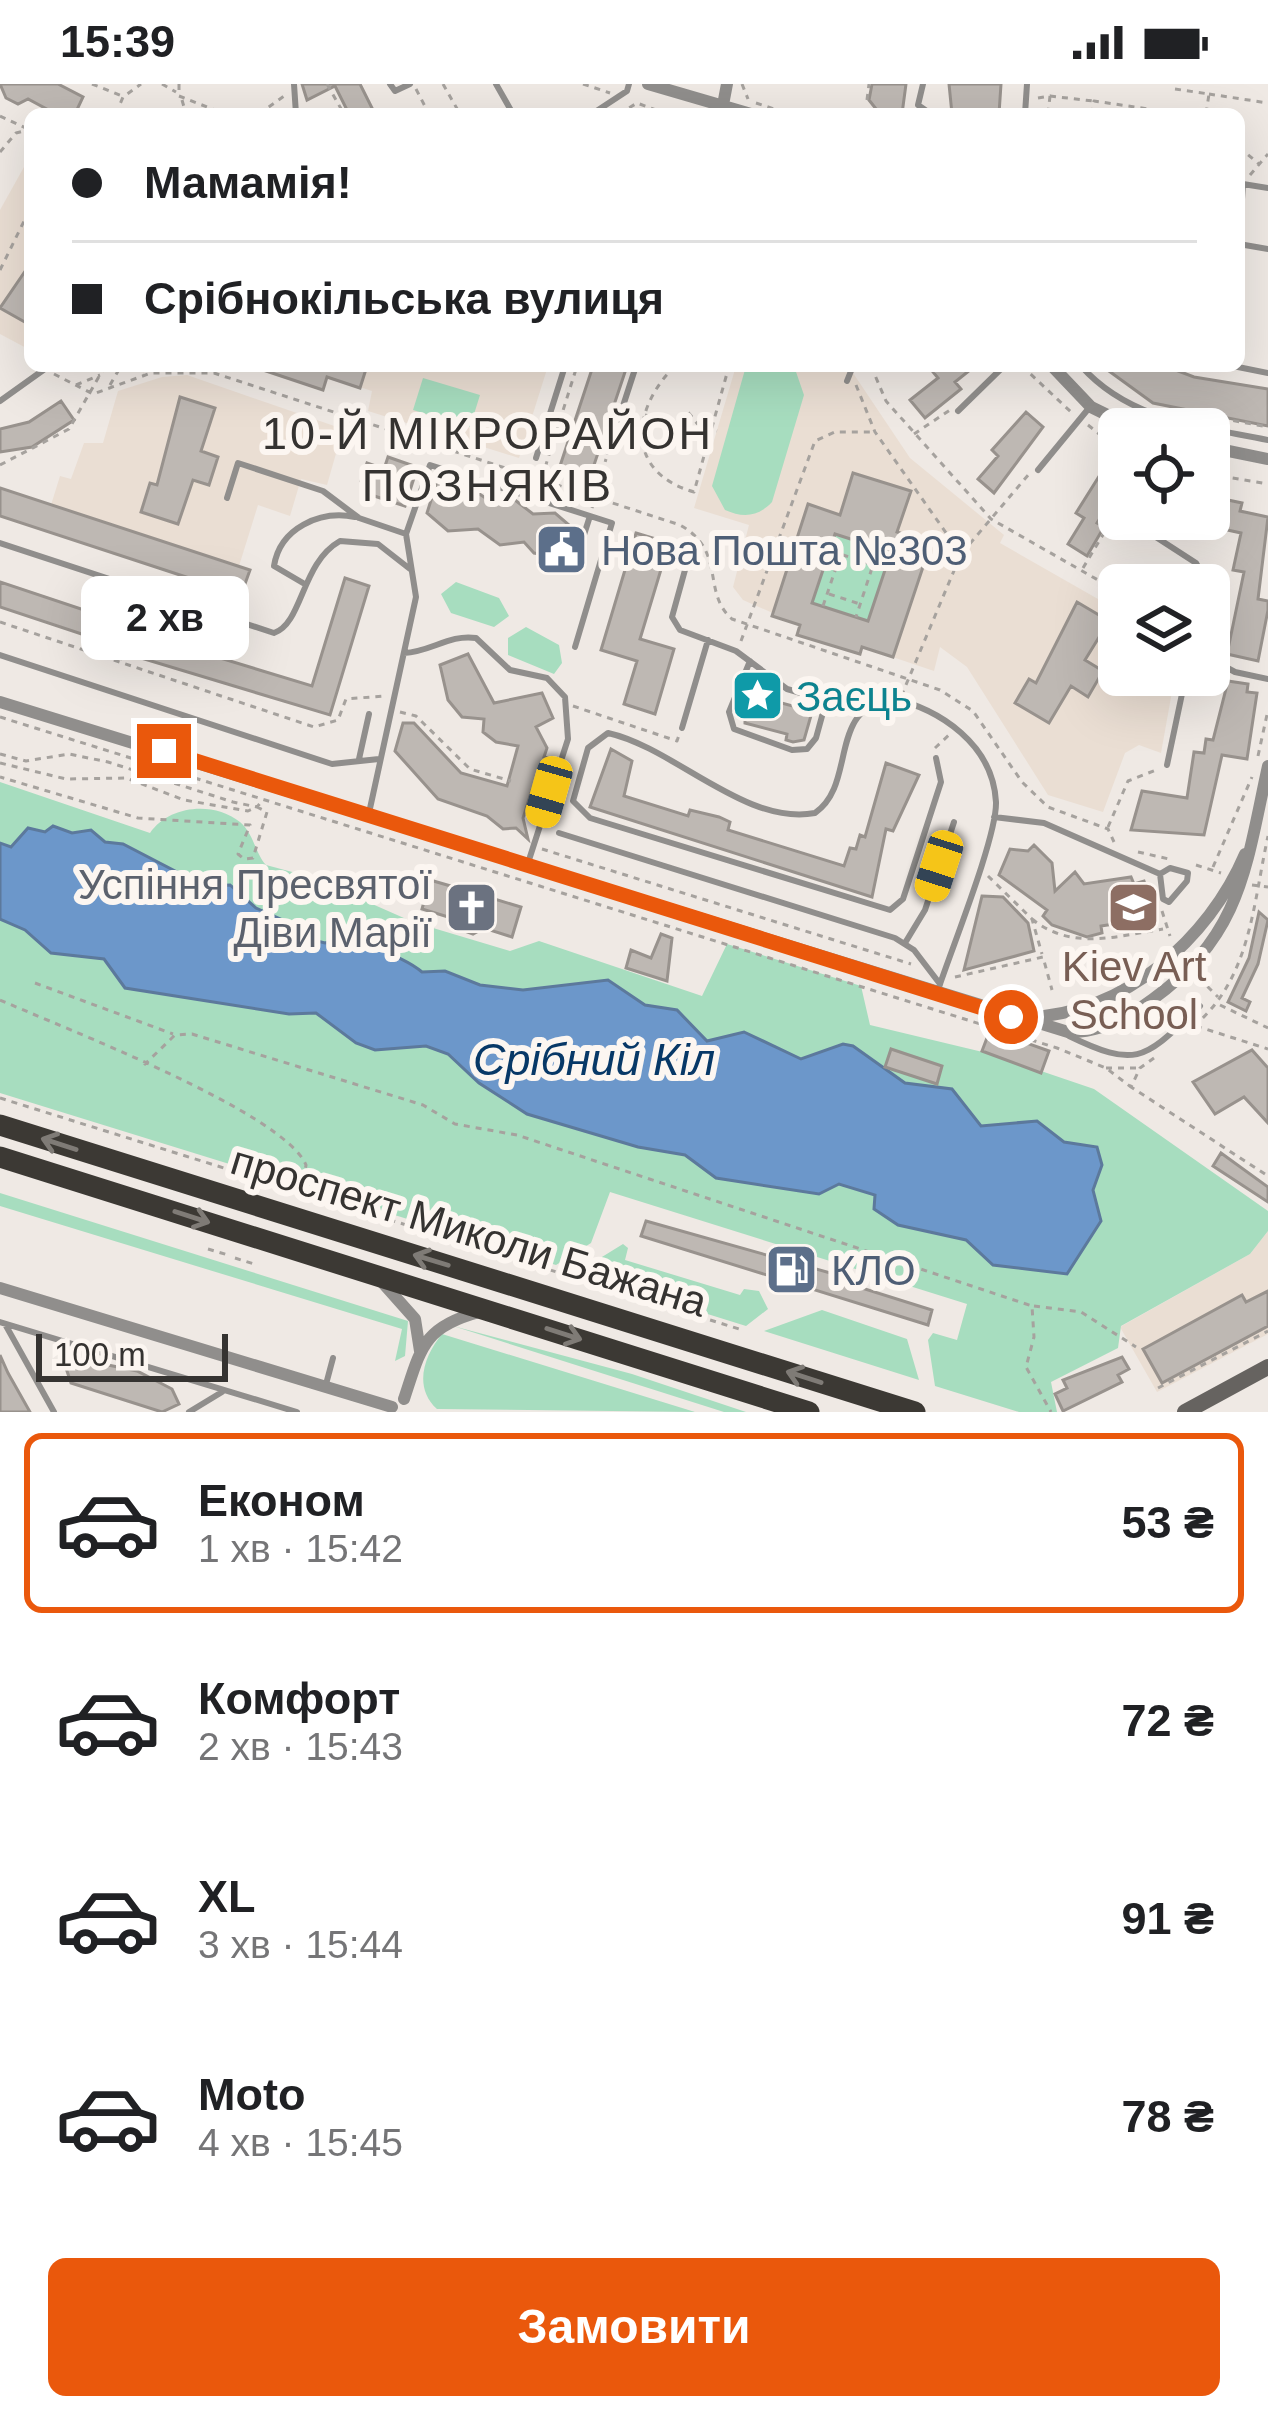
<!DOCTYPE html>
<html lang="uk">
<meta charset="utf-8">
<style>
:root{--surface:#fff;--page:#f6f6f6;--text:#202124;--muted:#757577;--line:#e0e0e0;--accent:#ea580c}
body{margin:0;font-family:Arial,sans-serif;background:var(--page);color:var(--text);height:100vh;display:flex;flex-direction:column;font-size:45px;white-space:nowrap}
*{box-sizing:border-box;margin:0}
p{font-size:39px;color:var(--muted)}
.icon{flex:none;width:66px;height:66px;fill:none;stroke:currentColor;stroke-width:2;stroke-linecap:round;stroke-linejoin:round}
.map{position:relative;height:1328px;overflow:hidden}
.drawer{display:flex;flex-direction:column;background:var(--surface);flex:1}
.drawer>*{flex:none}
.hud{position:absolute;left:24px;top:24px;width:1221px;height:264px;border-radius:18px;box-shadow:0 12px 48px #0002;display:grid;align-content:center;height:264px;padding:0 48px;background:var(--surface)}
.tools{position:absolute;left:1098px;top:324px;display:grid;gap:24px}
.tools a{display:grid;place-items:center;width:132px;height:132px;border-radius:18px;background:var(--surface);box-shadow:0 12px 48px #0002;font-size:60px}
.scale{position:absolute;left:36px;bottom:30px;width:192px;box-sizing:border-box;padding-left:12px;border:6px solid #353331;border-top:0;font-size:33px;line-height:42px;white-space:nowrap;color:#353331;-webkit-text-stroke:9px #fcf6f1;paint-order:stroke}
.end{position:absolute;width:54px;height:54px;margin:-27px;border:15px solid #ea580c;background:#fff;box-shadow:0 0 0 6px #fff}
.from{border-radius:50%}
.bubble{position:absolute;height:84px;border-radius:18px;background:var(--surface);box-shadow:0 12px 48px #0002;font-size:39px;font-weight:800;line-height:84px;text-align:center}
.car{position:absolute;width:36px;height:72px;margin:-36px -18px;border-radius:15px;box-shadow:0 0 9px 3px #0007;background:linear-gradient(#f5c518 24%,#345 0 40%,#f5c518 0 76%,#345 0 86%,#f5c518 0)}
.hud b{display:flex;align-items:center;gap:42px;height:114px;font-size:45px}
.hud b+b{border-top:3px solid var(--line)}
.hud i{width:30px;height:30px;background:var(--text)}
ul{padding:21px 0 0;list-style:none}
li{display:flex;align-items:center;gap:36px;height:180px;margin:0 24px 18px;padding:0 24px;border:6px solid transparent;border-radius:18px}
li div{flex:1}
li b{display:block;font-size:45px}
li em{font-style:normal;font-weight:800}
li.current{border-color:var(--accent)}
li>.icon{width:108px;height:108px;stroke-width:1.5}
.primary-button{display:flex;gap:24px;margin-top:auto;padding:24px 48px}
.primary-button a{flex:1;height:138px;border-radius:18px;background:var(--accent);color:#fff;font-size:48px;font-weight:800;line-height:138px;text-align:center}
.status{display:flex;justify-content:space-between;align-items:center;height:84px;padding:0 60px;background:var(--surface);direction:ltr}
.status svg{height:33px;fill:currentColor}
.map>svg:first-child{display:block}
.built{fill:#eaded3}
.green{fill:#a7ddbf}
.water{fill:#6c97ca;stroke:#5c799c;stroke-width:3}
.building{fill:#beb8b3;stroke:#98928d;stroke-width:3;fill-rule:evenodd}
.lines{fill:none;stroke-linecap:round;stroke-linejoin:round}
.path{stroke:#a6a29e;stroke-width:3;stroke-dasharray:6 6;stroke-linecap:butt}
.service{stroke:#908e8c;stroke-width:6}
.minor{stroke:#908e8c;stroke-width:12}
.secondary{stroke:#666360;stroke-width:16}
.trunk{stroke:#3c3934;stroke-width:21}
.oneway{stroke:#7f7b76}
.route{stroke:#ea580c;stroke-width:15}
.labels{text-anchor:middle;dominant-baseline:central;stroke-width:12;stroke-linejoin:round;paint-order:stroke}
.service-label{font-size:42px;fill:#4e5e75;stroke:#fcf6f1;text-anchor:start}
.culture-label{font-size:42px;fill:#0d838f;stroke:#fcf6f1;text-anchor:start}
.worship-label{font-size:42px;fill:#5b616d;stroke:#fcf6f1;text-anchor:end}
.education-label{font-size:42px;fill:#785e54;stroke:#fcf6f1}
.street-label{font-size:42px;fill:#353331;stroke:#fcf6f1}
.neighbourhood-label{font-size:45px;letter-spacing:3px;fill:#353331;stroke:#fcf6f1}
.water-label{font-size:45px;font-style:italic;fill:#073867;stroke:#fcf6f1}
</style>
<div class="status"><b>15:39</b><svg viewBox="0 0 49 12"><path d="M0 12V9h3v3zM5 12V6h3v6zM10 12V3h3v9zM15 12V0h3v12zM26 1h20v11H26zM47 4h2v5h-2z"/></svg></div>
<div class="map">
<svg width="1268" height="1328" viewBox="0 0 1268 1328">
<rect width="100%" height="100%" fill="#efe9e4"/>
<path class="built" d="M29,74H30V266L0,250V126Z
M267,282H548L519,374L368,327L372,307L328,293L323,305L266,287Z
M736,282L849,283L910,374L1004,451L1000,459L1119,527V591H1175L1161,669L1139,661L1125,669L1103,728L1048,711L967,583L940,563L934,587L863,563L860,570L797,551L800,541L743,516L733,503L749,441L694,424Z
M187,291L343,345L327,401L301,395L290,432L258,421L239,482L51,421L60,392L71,395L84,359H103L118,307L162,293Z
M1268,1147V1250L1157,1308L1120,1243L1250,1170Z"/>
<path class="green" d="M746,282H794L804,311L772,418C758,433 743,434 725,426L712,402Z
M423,294L480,311L470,343L413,326Z
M835,450L891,468L868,537L812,519Z
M456,498L499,514L509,532L494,543L451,529L441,510Z
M526,543L559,561L562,579L554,590L508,571V554Z
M0,698L150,749C169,721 214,717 240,738C254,750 255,769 266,781L311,793L413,838L510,867L539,857L702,912L727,860L861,902L870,941L991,970L1094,1005L1268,1127V1147L1250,1170L1121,1242L1118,1264L1051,1298L1057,1328H1019L935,1302L928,1256L933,1249L957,1256L967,1220L610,1108L591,1159L556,1181L0,1009Z
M0,1109L408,1237L405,1272L395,1277L402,1245L0,1122Z
M623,1160L628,1164L625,1176L740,1211L744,1205L759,1207L768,1225L746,1242L576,1189Z
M822,1226L907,1255L919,1296L764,1247Z
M453,1242L632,1290L746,1328H724Z
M442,1250L695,1328L437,1325C413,1303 424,1272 442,1250Z"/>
<path class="water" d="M53,742L72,749L91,746L105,758L123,760L204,802L230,801L256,824L294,841L297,852L325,859L349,852C373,865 403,872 422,888L445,887L480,901L523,906L608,896L645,921L677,926L707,957L744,948L801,975L843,960L853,962L905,999L952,1005L981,1042L1037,1037L1064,1058L1097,1063L1102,1081L1093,1106L1101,1137L1067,1190L993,1181L966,1156L898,1141L874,1125L875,1111L839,1100L819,1110L716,1094L685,1071L638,1063L527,1030L479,999L448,970L426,962L375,966L356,959L316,929L289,930L125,904L104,875L51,869L25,846L0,835V759L11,763L28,744L45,748Z"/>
<path class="building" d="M0,0H58L83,13L75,30H56L28,15L18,20L6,14Z
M302,0H360L375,30H349L335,2L307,16Z
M872,0H906L902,30H880L869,16Z
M949,0H1001L999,30H952Z
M30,180V241L0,224Z
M301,282H367L360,304L327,293L323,306L257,284Z
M593,282H627L590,393L559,385Z
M940,282H975L955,298L961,305L925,334L910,316L938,294L933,288Z
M1102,282H1165L1194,293L1268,305V342L1153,319Z
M180,313L215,324L201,367L218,373L209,401L193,396L178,440L141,428L150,399L157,401Z
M61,317L74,336L32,363L0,368V345L29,338Z
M1026,328L1043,343L994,409L978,395L998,372L992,366Z
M388,373L411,381L407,392L414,394L405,422L365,409L369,399L361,397L367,379L384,385Z
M1103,386L1119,395V404L1097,439L1104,443L1087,472L1068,460L1084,434L1076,429Z
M853,389L911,407L897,448L931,459L893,573L862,563L860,570L797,551L800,541L772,532L808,420L840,431ZM835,450L891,468L868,537L812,519Z
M437,397L463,399L487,415L515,416L533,430L555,429L576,447L570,465L551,472L534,469L524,458L500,461L478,445L448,447L427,429Z
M0,404L250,486L241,511L0,432Z
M1209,412L1242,419L1240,427L1268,433L1258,515L1268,517V526L1258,577L1227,570L1244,488L1233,486L1241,449L1209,442Z
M636,449L669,459L640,555L674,565L655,630L624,620L637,577L601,566Z
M345,494L369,502L330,631L141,574L148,552L312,602Z
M0,498L129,541L121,563L0,523Z
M1077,518L1109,537L1085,576L1103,587L1088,613L1071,602L1049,639L1015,619L1029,595L1036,599Z
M468,570L494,619L542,609L553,634L536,643L547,664L544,673L552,675L548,687L540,684L531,709L523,734L528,755L516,744L503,745L487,732L438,715L395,667L403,639H414L461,689L507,702L518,662L496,658L483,648L484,635L462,633L448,616L440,581Z
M1228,597L1248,600L1247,608L1257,609L1247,675L1222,671L1204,751L1131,746L1142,707L1187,714L1194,668L1204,669L1206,655L1213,656Z
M745,609L796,623L798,617L814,621L804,656L793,658L786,656L787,650L745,639Z
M611,665L632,677L624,712L688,732L690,726L719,733L730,738L728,746L844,782L850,764L856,765L860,751L865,753L886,679L919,691L893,747L886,745L872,813L590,723Z
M1034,761L1052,779L1055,807L1075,788L1084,800L1131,793L1134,800L1144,797L1155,832L1128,843L1127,838L1101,842L1102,849L1087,853L1052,841L1043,832L1047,826L999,791L1010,765L1028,767Z
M430,796L468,807L476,802L487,806L491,814L521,823L512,853L484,844L473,850L462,846L458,836L422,825Z
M982,812L1003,813L1028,839L1034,867L964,886Z
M1259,828L1268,836L1258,880L1242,914L1250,918L1246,927L1228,918L1249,874Z
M661,850L672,854L667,897L626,884L631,866L651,874Z
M990,946L1049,967L1041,989L982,967Z
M891,965L942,982L937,1000L885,983Z
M1252,966L1268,984V1039L1244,1013L1215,1030L1193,998Z
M1221,1069L1268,1103V1118L1213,1082Z
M646,1137L834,1190L833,1195L932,1226L928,1241L641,1152Z
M1268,1207V1242L1162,1299L1143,1265L1242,1211L1246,1218Z
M0,1271L8,1289L30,1328H0Z
M1122,1273L1129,1285L1118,1291L1122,1298L1063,1327L1055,1310L1067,1304L1063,1296Z
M79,1275L137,1287L172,1305L179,1320L162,1328L71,1299L66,1284Z"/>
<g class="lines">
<path class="path" d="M92,0L122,12
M162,0L176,8
M179,0V12L225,30
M327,0L344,30
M443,0L460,30
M583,0L610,9
M742,0L748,15
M416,5L429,30
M1175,5L1209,10L1206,30
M1209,10L1268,19
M1050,12L1093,17
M1038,14L1050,12L1048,30
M182,16L186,30
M867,16L869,0
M756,19L789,30
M116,30L123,13L141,0
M259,30L287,10
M619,30L637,19L667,30
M1092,30L1094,17L1182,30
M0,32L30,46
M1239,63L1259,80
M0,68L16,49L28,46
M1250,91L1268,70
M0,186L30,125
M134,282L143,290
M675,282C632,324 624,388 694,408L729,282
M871,282L886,317L991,435L1119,508
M1022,282L1071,328
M54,290L93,310L151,289H214L680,441C727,467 701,508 732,535L940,606L973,627L1022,698L1048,723L1108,745L1114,758
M76,301L100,291
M110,301L121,282
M856,301L875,348L961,470L903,608
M1186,328L1268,343
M645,331L672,339L688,328L700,343L717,347
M671,340L672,348L683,357L699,344
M1088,341L1119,366
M914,350L950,326
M0,381L69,345L105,282
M1209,390L1268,400
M538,406L577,282
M592,424L606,375
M831,467L873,481L856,533
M962,469L1029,390
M1083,484L1119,424
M829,510L860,520
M823,522L840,472
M0,538L314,643L338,636L346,615L384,612
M741,557L815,357L835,348H873
M120,576L139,517
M573,622L677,657L679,651
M400,628L416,632L470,685L511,697
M0,633L1057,964L1106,984L1131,1003
M935,664L950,650
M0,670L26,677L69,670L108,678L233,718L257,723L262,717
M1258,672L1268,626
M0,679L66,695L126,694L184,716L248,727L257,723L267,728L253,774L244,775L238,770L250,741L138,734L0,693
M1108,743L1128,697L1156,686
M542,765L911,880
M1138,768L1169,775
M1196,781L1221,789
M1213,783L1252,693
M988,792L1032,835L1042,870
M1252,801L1268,803
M1162,827L1170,852
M1032,835C1071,867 1118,852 1163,845
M955,893L1043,873L1052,906
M1199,894L1218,913
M35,899L173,950
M0,916C61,943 284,1028 306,1081L301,1110
M1220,921L1268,944
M1194,942C1251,894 1253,820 1268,752
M1196,942L1268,965
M1154,974L1140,984L1131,1003L1268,1092
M144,981L175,951L192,950L423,1021L455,1040L517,1051L1032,1222L1034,1253L1026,1283L1051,1328
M1106,984H1138
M0,1014L739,1245
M208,1165L228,1171
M235,1174L254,1180
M1034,1222L1081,1228L1136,1263
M1158,1304L1268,1247"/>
<path class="service" d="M294,0L296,30
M390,0L395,7L410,0
M496,0L513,30
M923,0L918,21L931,30
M592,30L627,7L629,0
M1025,30L1027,0
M1268,104L1243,100L1239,160L1268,165
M1081,282C1130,337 1200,342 1268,356
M1233,282L1268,289
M847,297L853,282
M0,317L49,282
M958,327L1004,282
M608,368L636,282
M536,374L565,282
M1038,386L1089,324
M227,414L238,379L323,407L359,434L406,450L416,513L369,729
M1128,435L1196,479L1208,501
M406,450L430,381L612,439L575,563
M0,459L274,549C303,539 301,479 340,457L378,460L410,485
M573,485L590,432
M685,486L672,533L680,546L736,567L787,605L811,612L882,613
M303,499L274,482C280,444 320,426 355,433
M404,569C431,568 449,550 476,554L510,586L547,594L565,613L568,655L528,779
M0,571L332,680L379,675
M1209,574L1235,588L1268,595
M750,577L729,628L734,645L792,666L807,665L816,654L827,614
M682,644L708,556
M936,674L941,698L903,815L890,826L590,734L573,717L588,664L608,649C675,664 745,742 815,729C857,700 827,627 890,614C941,625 993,661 996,718C997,753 951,866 938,906
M359,675L369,630
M1167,681L1186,591
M994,733L1044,739L1160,790L1163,815L1169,818L1187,797L1188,789L1170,784L1160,790
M559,749L895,854L914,866L940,900
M905,859L925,826L954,738
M1069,952C1139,986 1145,974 1200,922
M0,1238L297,1328
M5,1240L54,1328
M325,1304L333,1274
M189,1328L222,1308"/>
<path class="minor" d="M648,0L751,30
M723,21L727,0
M1052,282L1091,323L1136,345
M1209,363L1268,375
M0,618L1068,948C1099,949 1129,933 1153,915C1242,851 1246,782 1268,682
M1028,933C1123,931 1209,855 1245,770
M382,1198L415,1235L420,1267
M0,1204L392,1323
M404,1315C421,1264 423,1243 479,1228"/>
<path class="secondary" d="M1185,1328L1268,1283"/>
<path class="trunk" d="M0,1041L915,1328
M0,1073L809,1328"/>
</g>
<defs><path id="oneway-shaft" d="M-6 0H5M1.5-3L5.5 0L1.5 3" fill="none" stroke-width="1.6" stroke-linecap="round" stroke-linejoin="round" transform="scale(3)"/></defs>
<g class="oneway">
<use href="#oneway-shaft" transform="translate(59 1060) rotate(-162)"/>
<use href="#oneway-shaft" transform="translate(192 1133) rotate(18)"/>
<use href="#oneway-shaft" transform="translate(431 1176) rotate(-163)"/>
<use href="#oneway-shaft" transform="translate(564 1250) rotate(18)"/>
<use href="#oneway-shaft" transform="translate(804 1293) rotate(-162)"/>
</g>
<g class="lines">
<path class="route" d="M164,667L1011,933"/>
</g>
<defs>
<symbol id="civic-square" viewBox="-11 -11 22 22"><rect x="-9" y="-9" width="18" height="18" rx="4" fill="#5c6f8a" stroke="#fcf6f1"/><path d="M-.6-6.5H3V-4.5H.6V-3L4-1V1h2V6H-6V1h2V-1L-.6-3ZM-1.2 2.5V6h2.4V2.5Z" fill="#fff"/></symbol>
<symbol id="sight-square" viewBox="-11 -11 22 22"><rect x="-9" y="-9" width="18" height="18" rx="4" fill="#0f9aa8" stroke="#fcf6f1"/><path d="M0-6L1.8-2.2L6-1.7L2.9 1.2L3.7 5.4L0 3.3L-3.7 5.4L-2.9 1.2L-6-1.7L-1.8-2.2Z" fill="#fff"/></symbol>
<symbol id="school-square" viewBox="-11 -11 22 22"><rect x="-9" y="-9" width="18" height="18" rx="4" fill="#8d6e63" stroke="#fcf6f1"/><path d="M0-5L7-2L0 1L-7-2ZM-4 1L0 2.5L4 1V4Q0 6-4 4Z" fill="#fff"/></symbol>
<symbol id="church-square" viewBox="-11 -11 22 22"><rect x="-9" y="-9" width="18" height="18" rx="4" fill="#6b7280" stroke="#fcf6f1"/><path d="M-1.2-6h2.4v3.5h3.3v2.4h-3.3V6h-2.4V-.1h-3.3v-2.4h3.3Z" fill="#fff"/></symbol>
<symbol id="fuel-square" viewBox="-11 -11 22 22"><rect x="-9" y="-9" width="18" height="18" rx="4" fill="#5c6f8a" stroke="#fcf6f1"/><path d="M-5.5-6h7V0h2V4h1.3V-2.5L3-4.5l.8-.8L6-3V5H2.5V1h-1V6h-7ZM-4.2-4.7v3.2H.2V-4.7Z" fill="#fff"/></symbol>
</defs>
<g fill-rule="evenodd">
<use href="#civic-square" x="532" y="436" width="59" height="59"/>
<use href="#sight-square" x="728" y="582" width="59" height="59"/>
<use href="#school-square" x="1104" y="794" width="59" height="59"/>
<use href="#church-square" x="442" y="794" width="59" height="59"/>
<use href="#fuel-square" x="762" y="1156" width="59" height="59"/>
</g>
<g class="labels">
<g class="service-label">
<text x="601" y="466">Нова Пошта №303</text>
<text x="831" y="1186">КЛО</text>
</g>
<g class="culture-label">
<text x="796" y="612">Заєць</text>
</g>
<g class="worship-label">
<text x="432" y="800">Успіння Пресвятої<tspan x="432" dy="48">Діви Марії</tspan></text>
</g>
<g class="education-label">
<text x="1134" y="882">Kiev Art<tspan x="1134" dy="48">School</tspan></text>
</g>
<g class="street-label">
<text transform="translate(469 1147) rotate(17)">проспект Миколи Бажана</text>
</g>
<g class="neighbourhood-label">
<text x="488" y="349">10-Й МІКРОРАЙОН<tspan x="488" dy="52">ПОЗНЯКІВ</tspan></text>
</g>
<g class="water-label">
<text x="594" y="975">Срібний Кіл</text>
</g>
</g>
</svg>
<div class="tools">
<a><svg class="icon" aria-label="locate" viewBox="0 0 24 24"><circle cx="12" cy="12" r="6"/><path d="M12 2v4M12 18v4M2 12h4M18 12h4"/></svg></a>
<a><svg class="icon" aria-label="layers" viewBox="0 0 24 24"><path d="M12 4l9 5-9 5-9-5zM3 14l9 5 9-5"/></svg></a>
</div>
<div class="scale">100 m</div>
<i class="end from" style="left:1011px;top:933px"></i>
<i class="end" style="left:164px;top:667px"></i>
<div class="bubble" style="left:81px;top:492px;width:168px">2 хв</div>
<i class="car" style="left:549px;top:708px;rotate:196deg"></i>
<i class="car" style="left:939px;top:782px;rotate:198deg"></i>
<div class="hud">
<b><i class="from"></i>Мамамія!</b>
<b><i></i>Срібнокільська вулиця</b>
</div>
</div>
<section class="drawer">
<ul>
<li class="current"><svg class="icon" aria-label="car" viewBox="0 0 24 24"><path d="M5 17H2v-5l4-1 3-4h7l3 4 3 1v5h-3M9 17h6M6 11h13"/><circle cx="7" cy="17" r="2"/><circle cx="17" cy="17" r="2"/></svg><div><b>Економ</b><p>1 хв · 15:42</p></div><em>53 ₴</em></li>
<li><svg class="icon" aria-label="car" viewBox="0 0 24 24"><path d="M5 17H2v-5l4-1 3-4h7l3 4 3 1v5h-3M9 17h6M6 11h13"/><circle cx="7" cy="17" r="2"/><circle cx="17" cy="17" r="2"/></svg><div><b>Комфорт</b><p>2 хв · 15:43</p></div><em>72 ₴</em></li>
<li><svg class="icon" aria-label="car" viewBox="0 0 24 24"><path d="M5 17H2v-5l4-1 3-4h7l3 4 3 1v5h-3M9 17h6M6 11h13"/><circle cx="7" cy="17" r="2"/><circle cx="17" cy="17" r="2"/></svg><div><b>XL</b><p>3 хв · 15:44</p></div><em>91 ₴</em></li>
<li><svg class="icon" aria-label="car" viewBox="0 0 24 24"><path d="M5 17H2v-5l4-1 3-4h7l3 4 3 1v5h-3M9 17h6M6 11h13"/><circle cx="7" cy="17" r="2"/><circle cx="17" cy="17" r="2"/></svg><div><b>Moto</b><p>4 хв · 15:45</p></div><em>78 ₴</em></li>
</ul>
<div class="primary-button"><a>Замовити</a></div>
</section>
